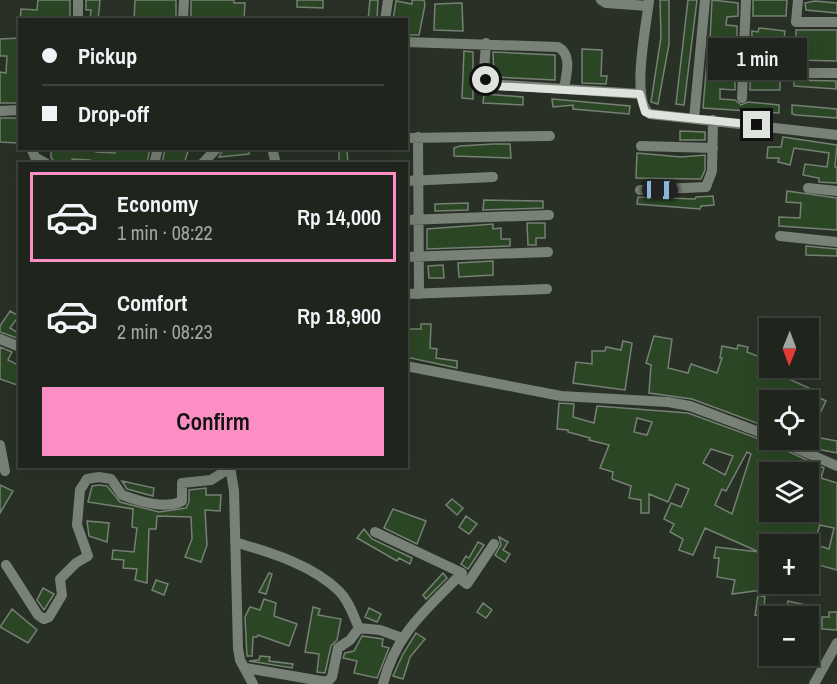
<!DOCTYPE html>
<meta charset="utf-8">
<style>
:root{--surface:#1f251d;--page:#272d26;--text:#f1f3f6;--muted:#a1a5a4;--line:#3c423b;--accent:#fb8fc4}
body{margin:0;font-family:"Archivo Narrow",sans-serif;background:var(--page);color:var(--text);height:100vh;display:flex;flex-direction:column;font-size:22px;white-space:nowrap}
*{box-sizing:border-box;margin:0}
p{font-size:20px;color:var(--muted)}
.icon{flex:none;width:33px;height:33px;fill:none;stroke:currentColor;stroke-width:2;stroke-linecap:round;stroke-linejoin:round}
.map{position:relative;flex:1;overflow:hidden}
.sheet{position:absolute;left:18px;top:162px;width:390px;height:306px;display:flex;flex-direction:column;background:var(--surface);border-radius:0px;box-shadow:0 6px 24px #0002,0 0 0 2px var(--line)}
.sheet>*{flex:none}
.banner{position:absolute;left:18px;top:18px;width:390px;height:132px;border-radius:0px;box-shadow:0 6px 24px #0002,0 0 0 2px var(--line);display:grid;align-content:center;height:132px;padding:0 24px;background:var(--surface)}
.needle{width:39px;rotate:181deg}
.fabs{position:absolute;left:759px;top:318px;display:grid;gap:12px}
.fabs a{display:grid;place-items:center;width:60px;height:60px;border-radius:0px;background:var(--surface);box-shadow:0 6px 24px #0002,0 0 0 2px var(--line);font-size:30px}
.end{position:absolute;width:27px;height:27px;margin:-14px;border:8px solid #dee3dd;background:#111;box-shadow:0 0 0 3px #111}
.from{border-radius:50%}
.bubble{position:absolute;height:42px;border-radius:0px;background:var(--surface);box-shadow:0 6px 24px #0002,0 0 0 2px var(--line);font-size:20px;font-weight:600;line-height:42px;text-align:center}
.car{position:absolute;width:18px;height:36px;margin:-18px -9px;border-radius:8px;box-shadow:0 0 4px 2px #0007;background:linear-gradient(#222 24%,#8ab4d8 0 40%,#222 0 76%,#8ab4d8 0 86%,#222 0)}
.banner b{display:flex;align-items:center;gap:21px;height:57px;font-size:22px}
.banner b+b{border-top:2px solid var(--line)}
.banner i{width:15px;height:15px;background:var(--text)}
ul{padding:10px 0 0;list-style:none}
li{display:flex;align-items:center;gap:18px;height:90px;margin:0 12px 9px;padding:0 12px;border:3px solid transparent;border-radius:0px}
li div{flex:1}
li b{display:block;font-size:22px}
li em{font-style:normal;font-weight:600}
li.on{border-color:var(--accent)}
li>.icon{width:54px;height:54px;stroke-width:1.5}
.cta{display:flex;gap:12px;margin-top:auto;padding:12px 24px}
.cta a{flex:1;height:69px;border-radius:0px;background:var(--accent);color:#111;font-size:24px;font-weight:600;line-height:69px;text-align:center}
.map>svg:first-child{display:block}
.building{fill:#2b4625;stroke:#778075;stroke-width:1.5;fill-rule:evenodd}
.lines{fill:none;stroke-linecap:round;stroke-linejoin:round}
.minor{stroke:#788276;stroke-width:10}
.route{stroke:#dee3dd;stroke-width:8}
</style>
<div class="map">
<svg width="837" height="684" viewBox="0 0 837 684">
<rect width="100%" height="100%" fill="#293127"/>
<path class="building" d="M38,0H70V20H20L21,9L37,10Z
M86,0H100L98,20H90L91,10H86Z
M135,0H176V20H134Z
M191,0H234V3H245L244,20H191Z
M297,0H323V8L297,7Z
M370,0H378L377,20H368Z
M412,0H424L425,5L419,35H406L409,20H393L396,1L412,4Z
M660,0H669V44L658,104L651,102L661,37Z
M688,0H697L684,105L676,104Z
M712,0L738,3V16L727,17L726,25L737,26V44H735V90L720,89V99L735,100L741,105L748,102L779,105V113L703,108L707,60H709Z
M753,0H787L786,16H753Z
M815,1L837,3V13L806,10L805,3Z
M462,3L463,31L434,30L435,4Z
M759,28L785,31L781,64L751,60L752,31L758,32Z
M796,30H837V61L796,60Z
M20,38L19,103H0V72L6,73L7,56H0V39Z
M582,49L602,50L601,76H607L606,84L582,83Z
M464,51L473,52V99L462,98Z
M493,52L555,55V80L494,77Z
M764,77L780,79V90H750V80H764Z
M794,80L836,81V89L794,86Z
M484,94L523,97V105L483,103Z
M552,99L630,106L629,114L573,109V105L553,107Z
M792,105L837,109V118L796,115L792,114Z
M0,118H20L18,143L0,142Z
M680,131L705,132V140H680Z
M783,137L837,145L835,167H837V183L819,182V178L803,175L805,164L827,167L829,153L794,148L790,165L778,162L779,158H767L768,147H781Z
M493,144H510L511,158L454,156V148L460,146Z
M51,148H96V152L115,153L116,148H150L147,164L98,161V164H90V160L72,159V164H61L54,162L51,157Z
M165,148H189L184,164H162Z
M224,148H249V154L219,157Z
M339,149H347L348,164H339Z
M637,153L681,157L705,155V170L701,179L636,178Z
M787,191L837,198V230L779,226V217L800,218L801,203L786,202Z
M713,196L714,205L701,206L700,209L637,204L638,197L695,199L696,197Z
M484,200L543,201V208L483,210Z
M468,203V210L435,211V204Z
M527,223H545V238H536V245H528Z
M493,224V229L501,228V239H510V246L427,249V229Z
M806,246L837,249V256L806,255Z
M493,261V275L459,277L458,263Z
M443,265L444,278H429L428,266Z
M10,311L19,316L10,328L20,334L17,338L0,332V326Z
M421,324H431L430,348L437,349L436,358L457,361V368L406,357L407,329H421Z
M654,336L672,339L668,368L688,373L691,364L717,373L722,358H720L722,346L737,349L738,345L748,347L747,352L770,361V368H786L782,376L809,388L807,391L826,401L815,424L808,421V400H770V428L692,399L649,393L651,365L646,363Z
M623,341L632,343L625,390L573,383L576,362L592,364V351H605L606,347L621,350Z
M0,347L12,352L8,360L20,366V386L0,379Z
M559,403L574,404L573,417L594,423L597,406L688,413L770,443L824,468L821,478L837,483V570L808,562V544H768L765,557L768,558L767,565H770V589L732,594L735,580L717,577L719,558H714L716,547L759,552L705,528L693,555L679,550L683,539L670,532L674,524L664,519L671,503L681,507L689,489L676,484L668,502L649,494V513H641V500L629,498L631,486L612,479L613,472L600,468L609,445L589,440L590,438L568,432V430L557,429ZM637,418L652,422L647,435L634,432ZM711,449L733,456L725,475L703,463ZM747,452L751,454L732,514L715,505L722,489L726,491ZM770,472H810L808,512H770V497H767ZM820,525L834,528L829,549L814,544Z
M815,437L837,441V453L817,449L795,440L814,442Z
M122,481L154,488L153,496L127,489Z
M0,485L13,491L0,513Z
M99,485L107,486L120,502L159,512L186,508L189,502V490L206,488V495H221L220,511L205,510L207,545L201,562L185,557L192,539L191,517L157,516L156,529H149L147,583L135,580L137,569L123,568L124,560L112,559L113,550L134,552L137,528L132,527L133,509L88,502L92,486Z
M452,499L463,508L457,515L446,505Z
M393,509L426,521L417,544L384,528Z
M466,516L477,524L469,534L459,527Z
M87,521L109,523L107,542L89,536Z
M364,529L372,539L412,558L410,564L399,558L397,561L357,538Z
M499,537L508,542L503,550L510,554L505,562L495,555L501,545Z
M478,542L484,545L468,569L461,564L466,556L469,558Z
M269,573L272,574L266,594L259,592Z
M443,573L447,578L426,599L423,595Z
M156,580L168,584L164,595L152,590Z
M43,588L54,594L44,610L37,600Z
M758,595L765,597L763,616L755,615Z
M264,599L276,603L274,616L297,624L289,646L258,635L257,637H253L252,656H247L245,617L250,607L260,610Z
M788,601L806,605L803,615L786,612Z
M483,603L492,610L486,618L477,612Z
M313,607L320,609L318,615L341,619L337,640L331,646L325,673L317,672L319,654L305,652Z
M369,608L381,614L377,622L365,617Z
M12,609L37,630L28,643L0,627Z
M829,612H837V630L822,629V617H829Z
M416,633L425,639L410,657L403,679L393,676L403,654Z
M362,636L383,639L382,646L389,648L377,678L354,673L357,661L343,658L345,653L354,651Z
M260,656L270,657L269,661L293,664L292,668L249,661L259,660Z"/>
<g class="lines">
<path class="minor" d="M601,0L606,3L648,6
M649,0C647,23 630,101 650,114L837,135
M798,0L796,22H837
M78,20V0
M183,20L184,0
M385,20L388,0
M406,42L558,47C573,55 566,75 564,89L640,94
M486,43L484,71L488,84L564,89
M744,67L795,73H837
M742,98L746,0
M0,111L20,110
M694,119L705,0
M418,137L419,294
M406,138L550,136
M641,146L713,148
M31,148L35,157L47,164
M272,148L276,164
M154,164L158,148
M202,164L217,148
M406,181L493,177
M808,188L837,191
M640,190L706,187L712,171L713,120
M406,220L549,215
M780,236L837,242
M406,257L548,252
M406,294L547,289
M0,339L20,347
M406,366L561,396L668,402L690,406L770,436
M777,440L837,466
M0,445L5,471
M230,466L234,491L238,648L240,660L253,684
M375,532L462,573C427,609 396,633 383,684
M235,542C271,553 311,564 339,591C349,601 353,615 359,628
M6,565L38,615L44,619L49,617L62,595L60,579L76,563L88,556L77,525L80,490L87,479L99,477L111,479L122,495C139,501 165,510 182,501V483L211,480L230,468
M458,577L467,584L494,544
M246,668L327,682L332,677L338,648L350,640L359,628L380,630L402,638
M814,684L837,643"/>
</g>
<g class="lines">
<path class="route" d="M486,80L493,86L640,94L645,112L650,114L757,125"/>
</g>
</svg>
<div class="fabs">
<a><svg class="needle" viewBox="-14 -14 28 28"><path d="M0-13l5 13h-10z" fill="#e53935"/><path d="M0 13l5-13h-10z" fill="#a1a5a4"/></svg></a>
<a><svg class="icon" aria-label="locate" viewBox="0 0 24 24"><circle cx="12" cy="12" r="6"/><path d="M12 2v4M12 18v4M2 12h4M18 12h4"/></svg></a>
<a><svg class="icon" aria-label="layers" viewBox="0 0 24 24"><path d="M12 4l9 5-9 5-9-5zM3 14l9 5 9-5"/></svg></a>
<a>+</a>
<a>−</a>
</div>
<i class="end from" style="left:486px;top:80px"></i>
<i class="end" style="left:757px;top:125px"></i>
<div class="bubble" style="left:708px;top:38px;width:99px">1 min</div>
<i class="car" style="left:660px;top:190px;rotate:91deg"></i>
<div class="banner">
<b><i class="from"></i>Pickup</b>
<b><i></i>Drop-off</b>
</div>
<section class="sheet">
<ul>
<li class="on"><svg class="icon" aria-label="car" viewBox="0 0 24 24"><path d="M5 17H2v-5l4-1 3-4h7l3 4 3 1v5h-3M9 17h6M6 11h13"/><circle cx="7" cy="17" r="2"/><circle cx="17" cy="17" r="2"/></svg><div><b>Economy</b><p>1 min · 08:22</p></div><em>Rp 14,000</em></li>
<li><svg class="icon" aria-label="car" viewBox="0 0 24 24"><path d="M5 17H2v-5l4-1 3-4h7l3 4 3 1v5h-3M9 17h6M6 11h13"/><circle cx="7" cy="17" r="2"/><circle cx="17" cy="17" r="2"/></svg><div><b>Comfort</b><p>2 min · 08:23</p></div><em>Rp 18,900</em></li>
</ul>
<div class="cta"><a>Confirm</a></div>
</section>
</div>
